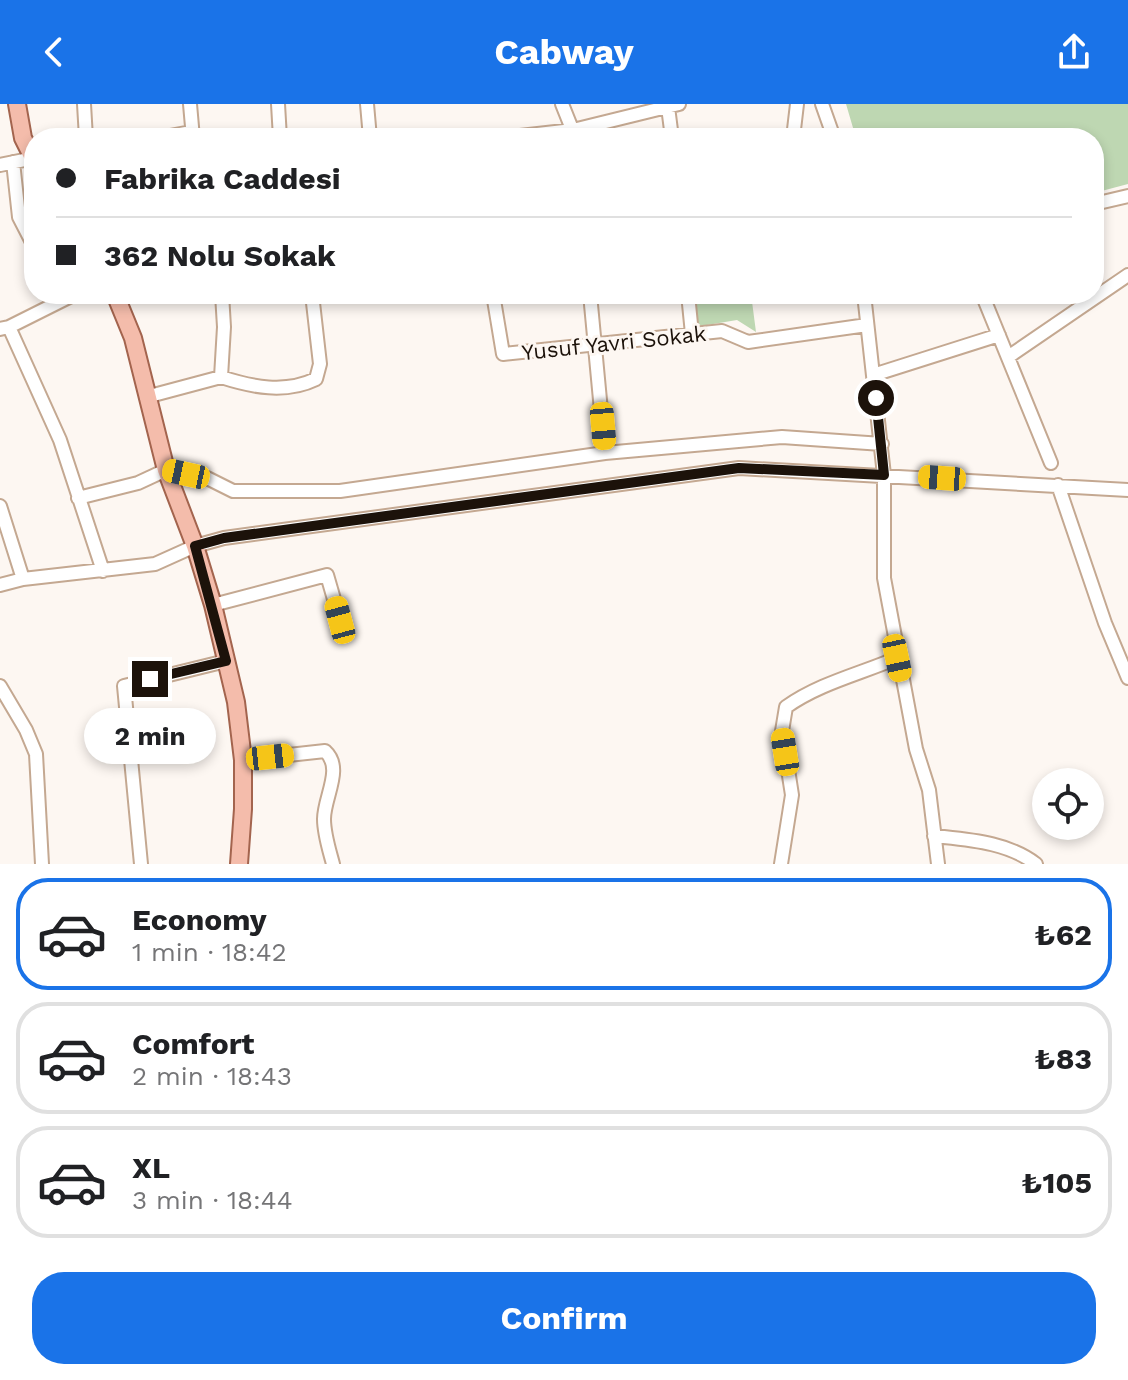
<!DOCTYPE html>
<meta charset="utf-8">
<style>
:root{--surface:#fff;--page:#f6f6f6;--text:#202124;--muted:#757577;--line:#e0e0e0;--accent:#1a73e8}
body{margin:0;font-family:"Work Sans",sans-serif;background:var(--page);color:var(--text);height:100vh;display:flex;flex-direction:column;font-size:30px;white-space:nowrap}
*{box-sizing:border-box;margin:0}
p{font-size:26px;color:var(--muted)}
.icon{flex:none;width:44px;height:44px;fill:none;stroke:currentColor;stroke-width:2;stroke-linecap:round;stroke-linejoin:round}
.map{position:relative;height:760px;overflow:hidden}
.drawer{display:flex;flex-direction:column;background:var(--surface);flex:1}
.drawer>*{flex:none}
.top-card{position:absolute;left:24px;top:24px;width:1080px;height:176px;border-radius:32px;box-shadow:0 4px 12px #0003;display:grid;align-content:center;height:176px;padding:0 32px;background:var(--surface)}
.fabs{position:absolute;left:1032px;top:664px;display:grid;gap:16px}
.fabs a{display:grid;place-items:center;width:72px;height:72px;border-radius:50%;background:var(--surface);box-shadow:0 4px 12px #0003;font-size:40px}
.end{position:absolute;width:36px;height:36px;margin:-18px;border:10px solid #1c120a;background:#fff;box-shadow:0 0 0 4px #fff}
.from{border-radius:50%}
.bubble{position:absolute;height:56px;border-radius:28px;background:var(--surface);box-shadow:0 4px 12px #0003;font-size:26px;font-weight:700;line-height:56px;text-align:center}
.car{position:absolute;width:24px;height:48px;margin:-24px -12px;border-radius:10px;box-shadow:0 0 6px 2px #0007;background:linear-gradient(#f5c518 24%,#345 0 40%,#f5c518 0 76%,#345 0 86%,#f5c518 0)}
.top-card b{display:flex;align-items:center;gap:28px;height:76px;font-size:30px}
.top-card b+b{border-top:2px solid var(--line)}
.top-card i{width:20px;height:20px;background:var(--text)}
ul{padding:14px 0 0;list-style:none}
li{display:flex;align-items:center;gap:24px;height:112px;margin:0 16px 12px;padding:0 16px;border:4px solid var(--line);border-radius:32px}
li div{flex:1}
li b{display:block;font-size:30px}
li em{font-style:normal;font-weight:700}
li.on{border-color:var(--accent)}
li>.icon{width:72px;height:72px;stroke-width:1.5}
.cta{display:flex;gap:16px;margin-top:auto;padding:16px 32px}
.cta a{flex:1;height:92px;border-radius:32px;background:var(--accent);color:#fff;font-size:32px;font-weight:700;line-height:92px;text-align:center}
header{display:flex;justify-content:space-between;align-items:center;height:104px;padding:0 32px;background:var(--accent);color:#fff;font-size:36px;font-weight:700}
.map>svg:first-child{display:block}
.green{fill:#bed7b2}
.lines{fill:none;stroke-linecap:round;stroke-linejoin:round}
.minor-casing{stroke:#c4a891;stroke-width:16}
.major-casing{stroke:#a3644e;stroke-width:20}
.minor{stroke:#fff;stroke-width:12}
.major{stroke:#f4bcab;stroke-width:16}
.route{stroke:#1c120a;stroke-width:10}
.labels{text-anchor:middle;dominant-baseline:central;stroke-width:6;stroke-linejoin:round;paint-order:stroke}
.street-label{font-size:22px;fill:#1c120a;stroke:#fdf7f2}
</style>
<header><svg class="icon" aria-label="back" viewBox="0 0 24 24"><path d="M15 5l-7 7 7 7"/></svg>Cabway<svg class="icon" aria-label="share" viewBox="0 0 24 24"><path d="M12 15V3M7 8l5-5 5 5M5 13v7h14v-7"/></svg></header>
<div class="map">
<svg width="1128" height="760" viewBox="0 0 1128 760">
<rect width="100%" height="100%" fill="#fdf7f2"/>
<path class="green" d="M846,0H1128V80L1094,89V34H856Z
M693,190H751L756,228L737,216L701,222L697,218Z"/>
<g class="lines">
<defs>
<path id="minor" d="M84,0L86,34
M190,0L193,34
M278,0L280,34
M367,0L370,34
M562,0L574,30
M822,0L834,34
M668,3L672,34
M159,34L191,28
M502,34L573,26L679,0
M793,34L797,0
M13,58L19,113L34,142
M0,61L34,54
M1094,100L1128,92
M493,190L503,250L722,227L748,238L867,221
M590,190L605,349
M688,190L692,230
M864,190L884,371V474L916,645L929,686L938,760
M982,190L1051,359
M9,223L60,336L103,467
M0,225L9,223L75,190
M1008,253L1128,171
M873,271L999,231
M221,273C252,283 285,290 316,275L320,260L312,190
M146,293L221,273L224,223L222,190
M1058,381L1105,519L1128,574
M78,394L138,379L166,366L207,374L233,387H340L605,349L782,333L882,340
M0,402L23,475
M0,481L23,475L155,460L195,442L224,434L739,364L1128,386
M213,501L327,471L340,516
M0,582L26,626L36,650L42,760
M243,656L325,647C344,664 324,693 324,715C324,730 329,745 333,760
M934,732C970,736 1007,738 1036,760
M141,760L124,582L226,557
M781,760L792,691L782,627L786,603C820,579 860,570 897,554"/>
<path id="major" d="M17,0L23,34L34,56
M115,190L133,234L166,366L195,442L213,501L236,598L243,656V705L239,760"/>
</defs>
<use href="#minor" class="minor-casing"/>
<use href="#major" class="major-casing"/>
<use href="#minor" class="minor"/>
<use href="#major" class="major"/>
</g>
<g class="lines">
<path class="route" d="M150,575L226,557L195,442L224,434L739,364L884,371L876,294"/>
</g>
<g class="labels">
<g class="street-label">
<text transform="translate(614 239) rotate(-6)">Yusuf Yavri Sokak</text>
</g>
</g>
</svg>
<div class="fabs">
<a><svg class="icon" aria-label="locate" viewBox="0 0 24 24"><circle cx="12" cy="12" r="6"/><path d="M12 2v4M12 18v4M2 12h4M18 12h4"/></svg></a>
</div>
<i class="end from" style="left:876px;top:294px"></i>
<i class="end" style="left:150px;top:575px"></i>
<div class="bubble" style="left:84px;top:604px;width:132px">2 min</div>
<i class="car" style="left:603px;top:322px;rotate:175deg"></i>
<i class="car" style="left:186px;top:370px;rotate:282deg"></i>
<i class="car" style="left:942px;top:374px;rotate:274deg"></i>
<i class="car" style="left:340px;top:516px;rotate:345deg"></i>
<i class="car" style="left:897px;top:554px;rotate:168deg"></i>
<i class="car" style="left:785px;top:648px;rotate:351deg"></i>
<i class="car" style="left:270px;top:653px;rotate:84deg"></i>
<div class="top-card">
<b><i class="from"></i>Fabrika Caddesi</b>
<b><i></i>362 Nolu Sokak</b>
</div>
</div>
<section class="drawer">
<ul>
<li class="on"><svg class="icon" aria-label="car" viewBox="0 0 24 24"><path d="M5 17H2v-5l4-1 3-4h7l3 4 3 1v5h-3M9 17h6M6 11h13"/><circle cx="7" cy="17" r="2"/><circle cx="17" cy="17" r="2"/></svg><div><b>Economy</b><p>1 min · 18:42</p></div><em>₺62</em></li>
<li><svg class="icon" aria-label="car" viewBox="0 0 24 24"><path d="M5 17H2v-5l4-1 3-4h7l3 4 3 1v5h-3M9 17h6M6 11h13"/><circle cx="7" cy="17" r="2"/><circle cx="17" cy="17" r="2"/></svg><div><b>Comfort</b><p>2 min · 18:43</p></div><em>₺83</em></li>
<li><svg class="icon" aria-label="car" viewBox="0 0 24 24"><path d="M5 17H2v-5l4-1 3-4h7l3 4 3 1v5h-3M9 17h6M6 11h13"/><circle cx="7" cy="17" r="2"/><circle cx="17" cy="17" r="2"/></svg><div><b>XL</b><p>3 min · 18:44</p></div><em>₺105</em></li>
</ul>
<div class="cta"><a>Confirm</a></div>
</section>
